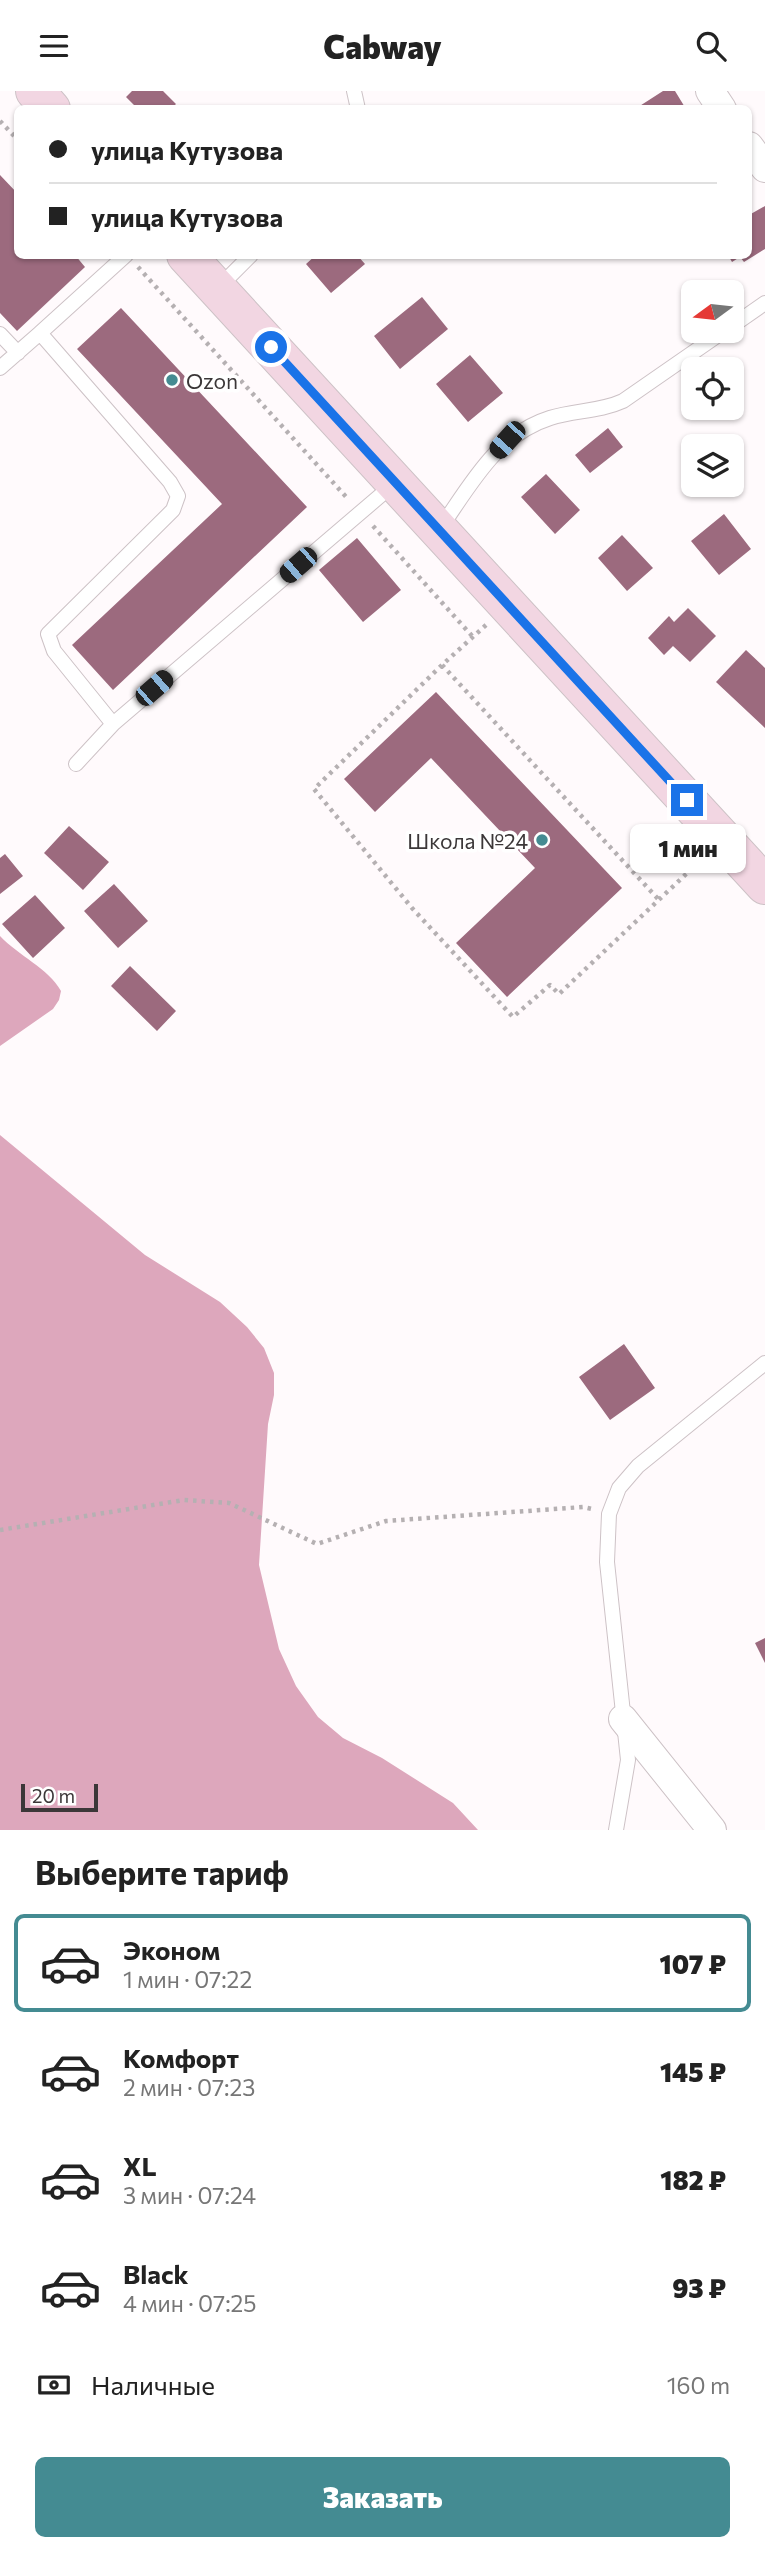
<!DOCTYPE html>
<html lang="ru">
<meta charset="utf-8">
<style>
:root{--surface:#fff;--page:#f6f6f6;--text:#222;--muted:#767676;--line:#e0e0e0;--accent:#448b92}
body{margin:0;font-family:Commissioner,sans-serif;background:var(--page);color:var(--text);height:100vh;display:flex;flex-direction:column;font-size:26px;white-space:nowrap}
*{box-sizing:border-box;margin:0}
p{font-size:23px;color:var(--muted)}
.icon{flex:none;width:38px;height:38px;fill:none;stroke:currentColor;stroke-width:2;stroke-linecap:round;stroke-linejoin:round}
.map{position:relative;height:1739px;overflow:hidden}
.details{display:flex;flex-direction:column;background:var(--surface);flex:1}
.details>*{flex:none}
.hud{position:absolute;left:14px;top:14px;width:738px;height:154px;border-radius:10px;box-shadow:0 2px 5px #0004;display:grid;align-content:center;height:154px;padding:0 35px;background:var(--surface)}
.needle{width:46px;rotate:255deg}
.buttons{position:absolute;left:681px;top:189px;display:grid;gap:14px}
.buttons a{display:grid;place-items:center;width:63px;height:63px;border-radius:10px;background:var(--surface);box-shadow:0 2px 5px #0004;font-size:35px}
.scale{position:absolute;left:21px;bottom:18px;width:77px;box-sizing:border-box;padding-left:7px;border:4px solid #3b3738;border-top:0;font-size:19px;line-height:24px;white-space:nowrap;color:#3b3738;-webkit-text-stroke:5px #fff;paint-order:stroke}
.end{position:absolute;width:32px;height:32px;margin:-16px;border:9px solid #1a73e8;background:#fff;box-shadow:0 0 0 4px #fff}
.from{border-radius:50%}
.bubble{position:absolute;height:49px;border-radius:10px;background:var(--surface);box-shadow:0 2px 5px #0004;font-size:23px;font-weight:800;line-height:49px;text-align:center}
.car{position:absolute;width:21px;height:42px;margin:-21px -10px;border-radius:9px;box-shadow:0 0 5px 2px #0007;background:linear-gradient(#222 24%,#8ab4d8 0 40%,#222 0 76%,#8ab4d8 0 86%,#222 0)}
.hud b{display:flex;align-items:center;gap:24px;height:66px;font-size:26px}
.hud b+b{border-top:2px solid var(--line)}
.hud i{width:18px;height:18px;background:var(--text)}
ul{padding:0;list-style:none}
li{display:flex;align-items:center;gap:21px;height:98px;margin:0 14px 10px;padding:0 21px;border:4px solid transparent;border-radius:10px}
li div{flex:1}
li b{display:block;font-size:26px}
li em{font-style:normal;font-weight:800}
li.selected{border-color:var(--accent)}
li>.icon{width:63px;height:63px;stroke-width:1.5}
h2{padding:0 35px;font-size:32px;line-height:84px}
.pay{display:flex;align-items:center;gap:18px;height:77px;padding:0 35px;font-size:26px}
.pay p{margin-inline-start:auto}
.primary-button{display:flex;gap:14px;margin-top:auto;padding:14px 35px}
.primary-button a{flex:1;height:80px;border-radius:10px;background:var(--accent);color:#fff;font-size:28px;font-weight:800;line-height:80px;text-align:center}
header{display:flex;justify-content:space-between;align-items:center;height:91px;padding:0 35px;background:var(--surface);font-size:32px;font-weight:800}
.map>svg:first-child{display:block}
.forest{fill:#dda7bc}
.building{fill:#9c6a7e}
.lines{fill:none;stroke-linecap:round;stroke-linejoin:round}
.service-casing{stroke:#cdc2c6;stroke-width:16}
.minor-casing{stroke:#cdc2c6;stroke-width:30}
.secondary-casing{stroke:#cdc2c6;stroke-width:40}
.path{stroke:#b5b0b2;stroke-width:4.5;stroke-dasharray:3.5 5;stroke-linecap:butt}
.service{stroke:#fff;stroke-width:14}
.minor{stroke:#fff;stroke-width:28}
.secondary{stroke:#f2d6e2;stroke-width:38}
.route{stroke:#1a73e8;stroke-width:9}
.poi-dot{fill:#448b92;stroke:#fff;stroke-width:2.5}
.labels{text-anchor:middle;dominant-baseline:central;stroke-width:7;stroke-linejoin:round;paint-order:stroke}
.poi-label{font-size:21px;fill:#3b3738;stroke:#fff;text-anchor:start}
</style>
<header><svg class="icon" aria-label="menu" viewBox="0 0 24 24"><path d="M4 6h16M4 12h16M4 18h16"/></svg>Cabway<svg class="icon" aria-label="search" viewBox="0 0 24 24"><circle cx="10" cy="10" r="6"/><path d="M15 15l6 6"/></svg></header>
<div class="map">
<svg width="765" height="1739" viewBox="0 0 765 1739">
<rect width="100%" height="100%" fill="#fffafc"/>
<path class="forest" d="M0,845C19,865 48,877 61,900L59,909L53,918L0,955Z
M0,1044L145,1164L220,1211L247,1236L264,1257L274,1282V1304L268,1333L259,1474L279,1558L296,1595L318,1626L343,1647L382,1667L453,1712L478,1739H0Z"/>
<path class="building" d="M132,0H163L176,13L171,18H138L126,6Z
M663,0H675L686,18H635Z
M0,84L18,103V164H75L85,176L17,240L0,222Z
M765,115V158L744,171L740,166L732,171L728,164H749V124Z
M316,164H357L365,173L331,202L306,173Z
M422,206L448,238L400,278L374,245Z
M121,217L307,416L113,599L72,554L222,413L77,258Z
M470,264L503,302L468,331L436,293Z
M608,337L623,356L590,382L575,364Z
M546,383L580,419L555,443L521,406Z
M724,423L751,458L719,484L691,450Z
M622,444L653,477L627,500L598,467Z
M357,447L401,499L363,531L319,479Z
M688,517L716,545L690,571L673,555L664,564L648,547L669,525L674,531Z
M746,559L765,577V637L716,591Z
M436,601L622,797L507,906L456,852L535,777L431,667L375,721L344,688Z
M69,735L109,771L83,799L44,762Z
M5,763L23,785L0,803V767Z
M114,793L148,830L118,857L84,820Z
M35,804L65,837L33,867L2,833Z
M130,875L176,920L157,940L111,895Z
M624,1253L655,1297L610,1329L579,1286Z
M765,1547V1572L755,1552Z"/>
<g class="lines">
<defs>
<path id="service" d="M354,0L358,18
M218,197L251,164
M732,235L765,212
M0,243L18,262
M0,277L40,242
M439,439C470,395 496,344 550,327C574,319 599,321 623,310L724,240
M113,633L54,560L48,543L173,419L178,405L170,391L40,242L126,164
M76,673L113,633L395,392
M616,1739L628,1669L607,1471L609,1423L619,1397L638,1375L765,1272"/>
<path id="minor" d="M710,0L722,18
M749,55L765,77
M623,1628L712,1739"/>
<path id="secondary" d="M35,0L51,18
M186,164L765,794"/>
</defs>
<use href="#service" class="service-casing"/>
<use href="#minor" class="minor-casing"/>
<use href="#secondary" class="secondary-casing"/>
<path class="path" d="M0,30L18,49
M138,176L348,408
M373,435L473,546
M486,534L442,574L314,698L412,817L513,926L550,894L559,903L701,769
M442,574L659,809
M0,1439L184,1409L229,1412L317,1453L386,1430L583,1416L592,1418"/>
<use href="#service" class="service"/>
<use href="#minor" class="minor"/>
<use href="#secondary" class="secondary"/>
</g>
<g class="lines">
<path class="route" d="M271,256L687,709"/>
</g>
<g class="poi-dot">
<circle cx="172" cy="289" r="7"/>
<circle cx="542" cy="749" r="7"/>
</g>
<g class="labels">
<g class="poi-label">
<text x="186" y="289">Ozon</text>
<text x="528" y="749" text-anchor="end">Школа №24</text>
</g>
</g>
</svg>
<div class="buttons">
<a><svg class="needle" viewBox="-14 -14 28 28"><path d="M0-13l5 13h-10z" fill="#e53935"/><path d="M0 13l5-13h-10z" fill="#767676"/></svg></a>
<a><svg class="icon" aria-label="locate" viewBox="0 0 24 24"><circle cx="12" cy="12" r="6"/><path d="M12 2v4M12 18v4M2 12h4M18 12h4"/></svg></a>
<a><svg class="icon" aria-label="layers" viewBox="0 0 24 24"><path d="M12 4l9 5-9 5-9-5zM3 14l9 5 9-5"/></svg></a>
</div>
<div class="scale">20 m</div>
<i class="end from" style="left:271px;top:256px"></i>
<i class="end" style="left:687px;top:709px"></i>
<div class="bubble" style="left:630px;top:733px;width:116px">1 мин</div>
<i class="car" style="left:507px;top:349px;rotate:222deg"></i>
<i class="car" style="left:298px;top:474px;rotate:229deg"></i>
<i class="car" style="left:154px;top:597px;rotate:49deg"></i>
<div class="hud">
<b><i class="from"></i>улица Кутузова</b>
<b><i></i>улица Кутузова</b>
</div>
</div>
<section class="details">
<h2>Выберите тариф</h2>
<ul>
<li class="selected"><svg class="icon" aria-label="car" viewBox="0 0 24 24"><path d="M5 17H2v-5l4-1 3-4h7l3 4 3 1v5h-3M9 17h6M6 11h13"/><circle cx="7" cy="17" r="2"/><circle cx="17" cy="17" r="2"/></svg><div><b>Эконом</b><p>1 мин · 07:22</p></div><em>107 ₽</em></li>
<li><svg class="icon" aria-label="car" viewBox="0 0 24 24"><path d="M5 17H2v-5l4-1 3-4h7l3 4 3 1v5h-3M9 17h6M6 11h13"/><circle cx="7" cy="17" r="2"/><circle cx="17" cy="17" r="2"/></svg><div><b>Комфорт</b><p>2 мин · 07:23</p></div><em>145 ₽</em></li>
<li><svg class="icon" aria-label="car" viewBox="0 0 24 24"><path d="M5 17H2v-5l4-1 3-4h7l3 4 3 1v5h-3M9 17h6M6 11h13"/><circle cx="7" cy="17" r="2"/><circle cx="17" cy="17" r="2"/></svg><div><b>XL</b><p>3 мин · 07:24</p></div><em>182 ₽</em></li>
<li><svg class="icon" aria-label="car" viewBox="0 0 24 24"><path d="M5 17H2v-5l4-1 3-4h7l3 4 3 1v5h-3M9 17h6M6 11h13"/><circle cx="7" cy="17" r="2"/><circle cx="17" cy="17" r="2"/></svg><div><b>Black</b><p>4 мин · 07:25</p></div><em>93 ₽</em></li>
</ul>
<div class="pay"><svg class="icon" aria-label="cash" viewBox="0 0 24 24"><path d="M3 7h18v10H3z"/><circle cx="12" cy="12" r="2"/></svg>Наличные<p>160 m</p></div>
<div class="primary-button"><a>Заказать</a></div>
</section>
